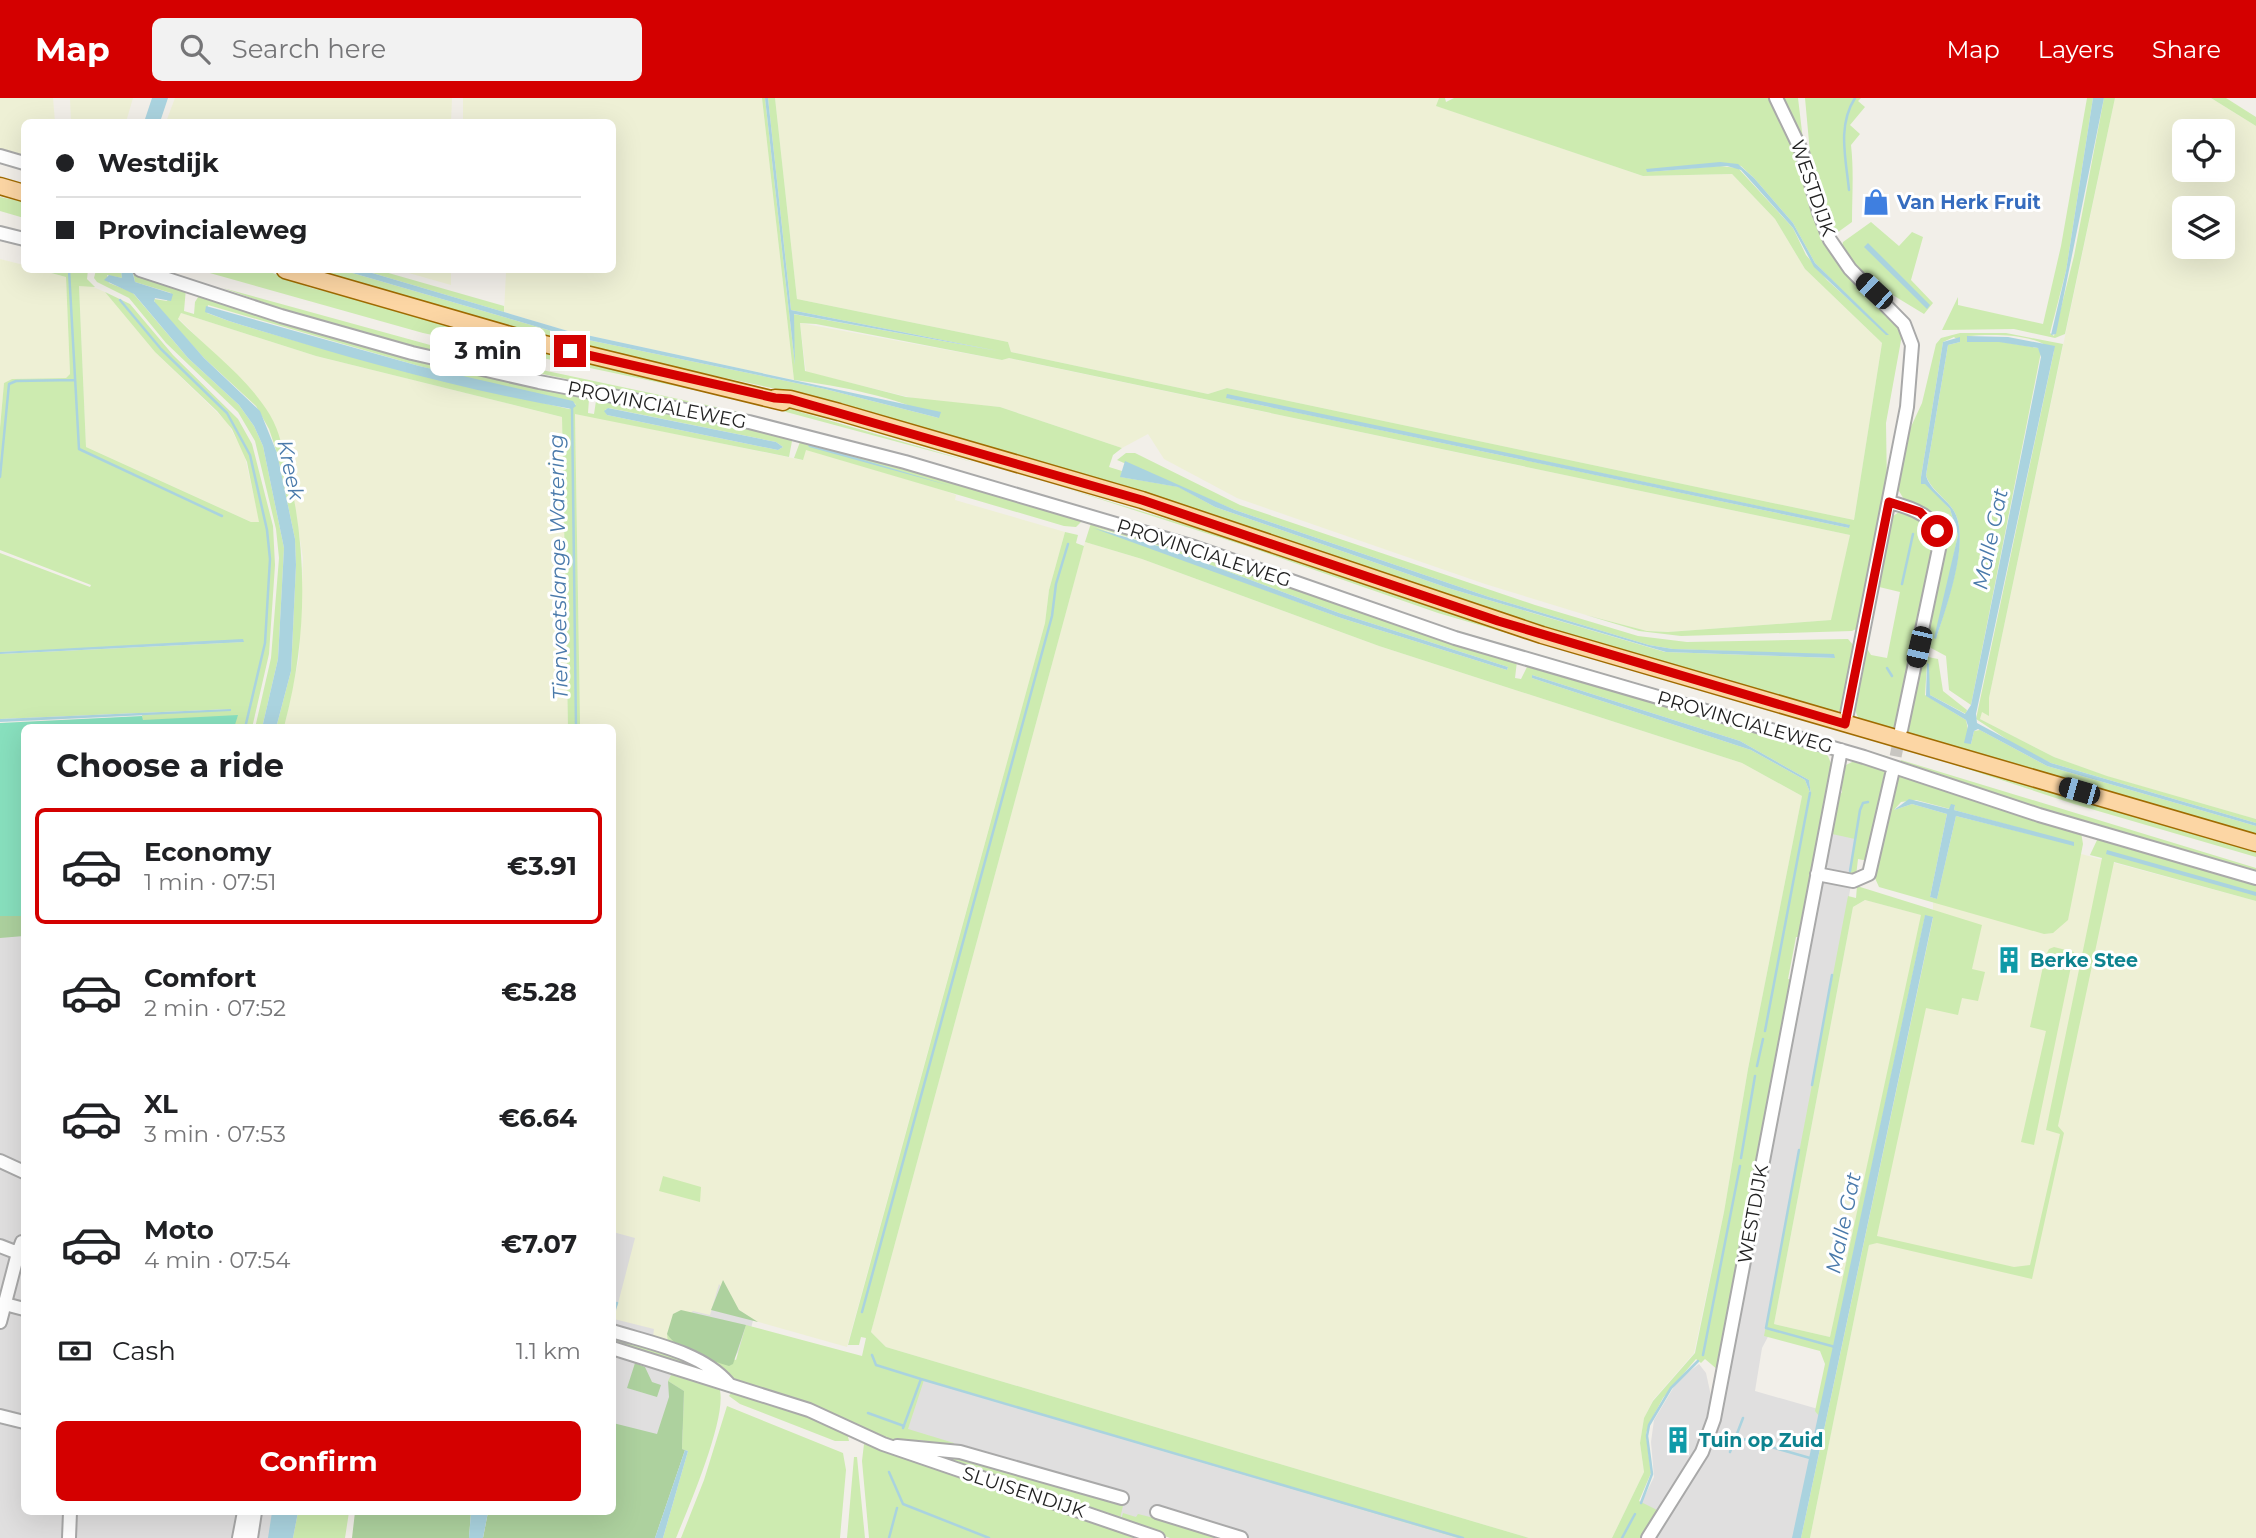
<!DOCTYPE html>
<meta charset="utf-8">
<style>
:root{--surface:#fff;--page:#f2f2f2;--text:#202124;--muted:#757577;--line:#e0e0e0;--accent:#d40000}
body{margin:0;font-family:Montserrat,sans-serif;background:var(--page);color:var(--text);height:100vh;display:flex;flex-direction:column;font-size:26px;white-space:nowrap}
*{box-sizing:border-box;margin:0}
p{font-size:23px;color:var(--muted)}
.icon{flex:none;width:38px;height:38px;fill:none;stroke:currentColor;stroke-width:2;stroke-linecap:round;stroke-linejoin:round}
.map{position:relative;flex:1;overflow:hidden}
.panel{position:absolute;left:21px;top:626px;width:595px;height:791px;display:flex;flex-direction:column;background:var(--surface);border-radius:10px;box-shadow:0 7px 28px #0002}
.panel>*{flex:none}
.top-card{position:absolute;left:21px;top:21px;width:595px;height:154px;border-radius:10px;box-shadow:0 7px 28px #0002;display:grid;align-content:center;height:154px;padding:0 35px;background:var(--surface)}
.buttons{position:absolute;left:2172px;top:21px;display:grid;gap:14px}
.buttons a{display:grid;place-items:center;width:63px;height:63px;border-radius:10px;background:var(--surface);box-shadow:0 7px 28px #0002;font-size:35px}
.end{position:absolute;width:32px;height:32px;margin:-16px;border:9px solid #d40000;background:#fff;box-shadow:0 0 0 4px #fff}
.from{border-radius:50%}
.bubble{position:absolute;height:49px;border-radius:10px;background:var(--surface);box-shadow:0 7px 28px #0002;font-size:23px;font-weight:700;line-height:49px;text-align:center}
.car{position:absolute;width:21px;height:42px;margin:-21px -10px;border-radius:9px;box-shadow:0 0 5px 2px #0007;background:linear-gradient(#222 24%,#8ab4d8 0 40%,#222 0 76%,#8ab4d8 0 86%,#222 0)}
.top-card b{display:flex;align-items:center;gap:24px;height:66px;font-size:26px}
.top-card b+b{border-top:2px solid var(--line)}
.top-card i{width:18px;height:18px;background:var(--text)}
ul{padding:0;list-style:none}
li{display:flex;align-items:center;gap:21px;height:116px;margin:0 14px 10px;padding:0 21px;border:4px solid transparent;border-radius:10px}
li div{flex:1}
li b{display:block;font-size:26px}
li em{font-style:normal;font-weight:700}
li.active{border-color:var(--accent)}
li>.icon{width:63px;height:63px;stroke-width:1.5}
h2{padding:0 35px;font-size:32px;line-height:84px}
.pay{display:flex;align-items:center;gap:18px;height:77px;padding:0 35px;font-size:26px}
.pay p{margin-inline-start:auto}
.cta{display:flex;gap:14px;margin-top:auto;padding:14px 35px}
.cta a{flex:1;height:80px;border-radius:10px;background:var(--accent);color:#fff;font-size:28px;font-weight:700;line-height:80px;text-align:center}
header{display:flex;align-items:center;gap:42px;box-sizing:border-box;height:98px;padding:0 35px;background:var(--accent);color:#fff}
header strong{font-size:33px}
nav{display:flex;gap:38px;margin-inline-start:auto;font-size:24px}
.search{width:490px;height:63px;background:var(--page);display:flex;align-items:center;gap:18px;box-sizing:border-box;padding:0 24px;border-radius:10px;color:var(--muted);font-size:26px}
.map>svg:first-child{display:block}
.residential{fill:#e0dfdf}
.farmland{fill:#eef0d5;fill-rule:evenodd}
.grass{fill:#cdebb0;fill-rule:evenodd}
.forest{fill:#add19e}
.pitch{fill:#88e0be}
.water{fill:#aad3df}
.lines{fill:none;stroke-linecap:round;stroke-linejoin:round}
.stream{stroke:#aad3df;stroke-width:2.5}
.minor-tunnel{stroke:#c8c6c1;stroke-width:12;stroke-dasharray:12 6;stroke-linecap:butt}
.minor-casing{stroke:#a9a9a9;stroke-width:16}
.major-casing{stroke:#a06b00;stroke-width:19}
.minor{stroke:#fff;stroke-width:12}
.major{stroke:#fcd6a4;stroke-width:16}
.route{stroke:#d40000;stroke-width:9}
.labels{text-anchor:middle;dominant-baseline:central;stroke-width:6;stroke-linejoin:round;paint-order:stroke}
.street-label{font-size:19px;fill:#222;stroke:#fff}
.shop-label{font-size:19px;font-weight:bold;fill:#366cbe;stroke:#fff;text-anchor:start}
.culture-label{font-size:19px;font-weight:bold;fill:#0d838f;stroke:#fff;text-anchor:start}
.water-label{font-size:21px;font-style:italic;fill:#4a7aab;stroke:#fff}
</style>
<header>
<strong>Map</strong>
<div class="search"><svg class="icon" aria-label="search" viewBox="0 0 24 24"><circle cx="10" cy="10" r="6"/><path d="M15 15l6 6"/></svg>Search here</div>
<nav><a>Map</a><a>Layers</a><a>Share</a></nav>
</header>
<div class="map">
<svg width="2256" height="1440" viewBox="0 0 2256 1440">
<rect width="100%" height="100%" fill="#f2efe9"/>
<path class="residential" d="M1833,722L1861,731L1771,1233L1762,1250L1755,1293L1825,1313L1797,1440H1624L1654,1379L1651,1344L1654,1322L1678,1282L1699,1266L1706,1275L1713,1307Z
M24,813V1414H281L279,1440H0V814Z
M656,1085L754,1218L749,1239L672,1346L613,1336L612,1132Z
M920,1279L1468,1440H1171L902,1348Z"/>
<path class="farmland" d="M0,0H53L55,24H24V61L0,54Z
M70,0H133L126,24H71Z
M175,0H452L451,24H166Z
M463,0H762L794,282L568,233L504,214L506,174L500,172H612V24H463Z
M775,0H1439L1437,8L1643,78L1732,76L1775,121L1805,171L1882,245L1854,422L1227,290L1208,296L1011,254L1008,244L797,201Z
M2115,0H2211L2256,28V721L2106,678L2054,659L1980,621L1982,613L1989,617V600ZM2184,33H2222V72H2184ZM2184,110H2222V149H2184Z
M0,161L24,167V172H40L66,179L70,276L66,280L12,281L4,285L0,330Z
M398,172H451V187Z
M79,187L91,188L105,194L155,254L227,324L244,355L260,425L251,424L86,349Z
M181,215L316,258L562,319L568,630H284L299,560L303,460L291,386L269,317L255,297L178,220Z
M800,225L1002,262L1008,260L1850,437L1832,522L1668,534L1647,533L1586,517L1485,486L1237,400L1164,361L1148,336L1122,350L1000,309L925,303L806,274Z
M575,315L802,362L805,351L946,393L956,397L955,402L1065,434L1049,492L1045,525L847,1249L755,1223L739,1212L719,1186L710,1217L693,1213L667,1236L670,1247L653,1239L654,1231L614,1221L635,1140L613,1134L612,630H580Z
M1085,444L1142,461L1379,548L1742,665L1802,698L1748,971L1724,1114L1694,1255L1653,1302L1644,1320L1640,1345L1644,1374L1612,1440H1529L886,1249L871,1234Z
M1958,723L2256,803V1440H1810L1869,1147L1875,1145L1933,819V803Z
M1865,802L1922,817L1830,1239L1774,1226L1853,809Z"/>
<path class="grass" d="M762,0H765L795,267L793,216L998,253L791,212L768,0H775L797,201L1008,244L1011,254L1208,296L1227,290L1854,422L1882,245L1805,171L1775,121L1732,76L1643,78L1436,8L1439,0H1445L1446,4L1454,0H1772L1793,40L1820,126L1894,219L1902,237L1886,325L1887,391L1858,530L1852,533L1681,538L1639,533L1586,517L1647,533L1668,534L1831,522L1850,437L1009,260L1002,262L816,226L800,225L805,273L906,299L1000,309L1122,350L1113,357L1109,369L1122,373L1121,379L1179,389L1215,409L1448,490L1665,554L1834,560V557L1673,551L1649,547L1489,499L1235,412L1117,362L1126,355H1135L1240,407L1535,507L1638,538L1687,544L1848,541L1855,549L1843,611L1833,615L1598,549L891,325L842,305L585,250L304,172H342L569,238L825,291L939,320C896,299 841,288 794,282ZM1727,65L1741,68L1754,80L1793,125L1815,165L1888,237L1827,182L1806,157L1793,130L1738,70L1720,68L1647,74ZM1227,297L1849,427V430L1227,300Z
M1780,0H1798L1803,42H1802Z
M1805,0H1861L1858,3L1865,9L1850,27L1860,36L1851,47C1854,74 1852,98 1852,124L1834,137L1811,66Z
M2087,0H2093L2066,173L2050,235L2054,238L2074,158L2104,0H2115L2065,236L2055,240L2014,231L1942,232L1958,199V207L2043,226L2061,148Z
M2211,0H2226L2256,19V28Z
M0,99L24,104V120L0,113Z
M1871,124L1899,148L1912,134L1923,139L1911,182L1933,205L1924,216L1863,179L1841,152L1843,144Z
M40,172L72,175L76,172H88L87,181L95,189L79,188L86,349L251,424H259L247,364L232,331L217,313L155,254L105,194L130,206L173,257L238,321L252,346L273,428L275,467L269,556L252,630H143L142,617L231,611L0,621V556L244,544L0,554V455L90,489L91,487L0,452V330L4,285L12,281L66,280L70,276L66,179Z
M96,172H121L122,180L107,177L109,185L132,194L188,260L239,307L254,328L263,348L284,450L278,561L262,630H255L271,560L279,460L276,431L255,343L238,314L166,245L129,200L97,184L94,180Z
M199,172H265L311,190L371,204L790,311L976,365L742,302L423,235Z
M362,172H378L504,208V214Z
M133,174L186,190L184,213L194,216L195,204L200,196L586,297L589,301L588,315L594,316L596,303L600,300L790,338L792,343L789,359L575,316L580,623V630H568L562,319L316,258L181,215L178,221C208,251 248,280 270,317C280,334 283,353 288,372C308,456 307,541 285,625L284,630H276L291,573L296,467L295,441L277,355L269,331L256,308L204,260L155,206L154,201L167,203L171,195L135,184ZM208,207L419,268L576,306L569,311C455,285 341,258 229,223L207,215ZM609,310L776,344L783,349L778,352L607,317L605,312Z
M223,190L452,253L735,313L858,346L715,311L439,255L285,212Z
M1960,235H2006L2063,246L1989,600V618L1982,614L1980,621L2054,659L2107,678L2256,721V725L2051,665L2023,652L1976,621L2054,253C2035,235 1992,236 1967,238L2038,250L2041,254L1971,607L1949,592L1946,558L1931,550L1925,542L1944,454L1934,418L1905,403L1896,388L1903,346L1922,305L1936,246L1941,240ZM1954,239L1960,244L1948,247L1926,377C1930,392 1948,401 1955,415C1970,444 1945,511 1936,541L1958,437L1950,411L1921,379L1943,244Z
M805,341L1081,420V424L1076,429L1064,428L806,352L803,362L794,360L800,344Z
M1062,389L1249,446L1433,510L1891,647L1438,515L1246,448Z
M1900,413C1919,416 1926,426 1935,441L1896,633C1885,630 1867,628 1859,620C1848,609 1863,564 1866,549L1871,557L1887,560L1900,494L1875,488L1892,419Z
M1091,425L1177,448L1517,563L1515,580L1521,581L1528,567L1816,650L1828,658L1832,668L1801,839H1796L1788,881L1793,882L1718,1272L1705,1261L1701,1265L1696,1261L1663,1300L1649,1326L1646,1336L1651,1375L1639,1403L1659,1413L1643,1440H1612L1644,1374L1640,1345L1644,1320L1653,1303L1695,1255L1724,1114L1748,971L1802,698L1742,665L1379,548L1142,461L1085,444ZM1095,429L1165,450L1339,515L1508,569L1507,572L1341,520ZM1532,577L1740,643L1809,682L1811,697L1805,682L1751,652L1532,580Z
M1065,434L1078,437L1076,445L1084,448L871,1234L886,1249L1529,1440H1458L924,1282L908,1331L954,1345L952,1349L920,1342H885L731,1280L668,1244L667,1236L671,1241L736,1262L746,1227L862,1258L866,1240L861,1239L859,1247H848L1045,525L1049,492Z
M1212,450L1431,525L1889,659L1888,662L1462,537Z
M1928,559L1938,561L1943,593L1967,612L1966,616L1930,597L1927,565L1925,597L1966,622L1971,646L1974,633L1980,632L2047,668L2256,728V739L1905,636L1920,562Z
M1904,650L2256,751V759L2074,706Z
M1856,662L1885,671L1868,763L1858,761L1856,778L1849,777L1855,741L1832,736L1836,702L1842,694L1840,684L1844,668Z
M1901,662L2256,770V776L2111,734L1900,666Z
M1899,675L2081,734L2083,746L2068,822L2053,835L2044,836L1879,789L1874,778L1896,677ZM1916,702L1950,711L1955,707L1954,712L2074,745V747L1956,718L1937,801L1930,799L1947,716L1912,706L1894,712L1901,704Z
M2098,740L2256,785V803L2114,764L2058,1028L2064,1035L2032,1181L1877,1145L1869,1147L1810,1440H1801L1933,820L1925,818L1819,1318L1815,1313L1825,1266L1820,1253L1764,1238L1848,798L1856,800L1857,788L1982,827L1972,871L1985,874L1978,903L1962,900L1958,917L1926,910L1877,1138L2014,1169L2030,1167L2060,1036L2046,1032L2102,760L2090,757ZM1865,802L1921,817L1830,1239L1774,1226L1853,809Z
M2054,849L2074,854L2034,1047L2021,1044L2046,933L2030,929L2045,859L2049,851Z
M663,1078L701,1089L700,1104L659,1093Z
M612,1236L647,1243L713,1276L613,1246Z
M672,1275L718,1287C732,1310 687,1413 676,1440H663L688,1353L682,1351L684,1293L668,1283Z
M733,1292L807,1316L847,1335L849,1343H835L740,1306L729,1298Z
M727,1308L843,1355L846,1372L840,1440H681L704,1382Z
M864,1346L879,1349L1147,1440H869L862,1363Z
M907,1348L936,1352L1124,1403L1120,1421Z
M854,1359H857L865,1440H847Z
M298,1414H349L345,1440H293Z
M1123,1415L1136,1419L1138,1416L1235,1440H1170L1121,1422Z"/>
<path class="forest" d="M24,806V838L0,840V818L20,817Z
M723,1182L739,1212L758,1224L711,1212Z
M681,1212L746,1227L733,1266L729,1268C708,1261 680,1255 667,1236L673,1216Z
M635,1265L645,1269L652,1284L661,1287L657,1299L627,1290Z
M668,1283L684,1293L682,1351L685,1352L655,1440H483L488,1414H612L613,1325L657,1336L669,1299Z
M355,1414H471L469,1440H352Z"/>
<path class="pitch" d="M238,617L234,630H24V818H0V625L142,618L143,622Z"/>
<path class="water" d="M152,0H168L160,24H144Z
M765,0H768L791,212L998,253L794,216L795,267Z
M2093,0H2104L2056,236L2051,237L2066,173Z
M1720,64L1738,66L1754,80L1793,125L1815,165L1889,237H1886L1814,169L1793,130L1741,72L1727,68L1647,74L1646,71Z
M1868,145L1930,207L1927,211L1864,149Z
M121,172H132L135,184L173,196L171,203L155,200L154,203L204,260L260,313L277,355L295,441L296,467L291,573L276,630H262L278,561L284,450L263,348L254,328L239,307L188,260L134,196L104,182L109,177L122,180Z
M342,172H362L568,233L941,314L939,320L825,291L569,238Z
M206,208L419,268L573,303L576,308L572,311C457,291 341,258 229,223L205,214Z
M1967,238L2008,239L2055,248L1976,616L1977,625L2051,665L2256,725V728L2047,668L1978,631L1974,633L1971,646L1964,645L1968,628L1966,622L1926,598L1927,565L1929,566L1930,597L1965,616L1971,607L2041,259L2038,250L1999,244H1967Z
M1960,239V244L1948,247L1926,377C1929,392 1948,401 1955,415C1970,445 1946,510 1936,541L1934,540L1958,437L1950,411L1925,386H1921V379L1943,244Z
M1227,296L1850,427L1849,430L1226,300Z
M608,310L776,344L783,349L778,352L607,317L604,313Z
M807,345L951,388L809,349Z
M1125,363L1235,412L1489,499L1649,547L1673,551L1834,556L1835,560L1666,554L1448,490L1215,409L1178,389L1120,379Z
M1093,430L1165,450L1339,515L1508,569L1507,572L1341,520Z
M243,541L244,544L0,556V554Z
M1532,577L1740,643L1809,682L1811,697L1805,682L1751,652L1532,580Z
M231,611V613L0,624V621Z
M1909,701L1949,711L1951,706L1955,707L1954,712L2074,744V748L1956,718L1937,801L1930,799L1947,716L1912,706L1894,712Z
M2107,752L2256,794V798L2106,756Z
M1925,817L1933,819L1801,1440H1792Z
M685,1352L688,1353L663,1440H655Z
M272,1414H298L293,1440H268Z
M471,1414H488L483,1440H469Z"/>
<g class="lines">
<path class="stream" d="M1849,92C1846,61 1837,28 1855,0
M69,172L79,351L222,418
M120,202L161,251L227,315L250,357L267,432L270,461L265,545L245,630
M572,308L576,630
M0,379L9,286L16,283L74,282
M1902,486L1913,436
M1887,570L1892,578
M1850,773L1860,712L1863,705L1868,704
M1765,933L1810,695
M1757,968L1763,941
M1812,987L1832,877
M1799,1052L1766,1230L1835,1249
M1741,1060L1755,978
M862,1214L1052,518L1056,486L1068,446
M612,1219L617,1205
M872,1257L876,1267L921,1281L903,1330
M1703,1257L1740,1068
M921,1281L1463,1440
M868,1315L904,1328
M1736,1339L1810,1360
M1730,1354L1743,1320
M889,1374L903,1406L989,1440
M1641,1405L1652,1376L1647,1338L1649,1327L1671,1290L1698,1263
M889,1440L897,1410
M1622,1440L1635,1416"/>
<path class="minor-tunnel" d="M1892,676L1901,632"/>
<defs>
<path id="minor" d="M1776,0L1802,54L1819,114L1830,142L1850,171L1904,226L1912,247L1907,309L1845,626
M0,58L24,65
M0,135L24,141
M140,172L281,218L412,255L539,284L749,324L905,364L1194,449L1455,540L1864,659L2039,717L2256,780
M1889,404C1913,410 1938,418 1940,446L1901,632
M1817,776L1853,783L1869,776L1892,676
M0,1063L24,1074
M0,1148L18,1155
M5,1206L24,1211
M0,1224L18,1155L22,1144L24,1145
M612,1233C650,1245 701,1254 728,1285
M612,1250L809,1312L883,1346L1158,1440
M0,1318L24,1324
M897,1348L960,1354L1122,1400
M1157,1414L1241,1440
M69,1440L70,1414
M239,1440L244,1414
M251,1440L255,1414
M1648,1440L1702,1354L1714,1321L1841,652"/>
<path id="major" d="M0,88L24,95
M285,172L524,241L783,304
M775,300L790,301L839,314L1142,402L1542,537L2256,745"/>
</defs>
<use href="#minor" class="minor-casing"/>
<use href="#major" class="major-casing"/>
<use href="#minor" class="minor"/>
<use href="#major" class="major"/>
</g>
<g class="lines">
<path class="route" d="M570,253L775,300L790,301L1142,402L1498,523L1845,626L1889,404L1920,414L1937,433"/>
</g>
<defs>
<symbol id="shop-bare" viewBox="-9 -9 18 18"><path d="M-5-2.5h2.3a2.7 3.5 0 0 1 5.4 0H5L5.5 6h-11ZM-1.5-2.5h3a1.5 2.3 0 0 0-3 0Z" fill="#3f7fe0" stroke="#fff" stroke-width="2.5" paint-order="stroke"/></symbol>
<symbol id="building-bare" viewBox="-9 -9 18 18"><path d="M-4-6H4V6H1V3H-1V6H-4ZM-2.5-4.3h1.7v1.8h-1.7ZM.8-4.3h1.7v1.8H.8ZM-2.5-1h1.7V.8h-1.7ZM.8-1h1.7V.8H.8Z" fill="#0f9aa8" stroke="#fff" stroke-width="2.5" paint-order="stroke"/></symbol>
</defs>
<g fill-rule="evenodd">
<use href="#shop-bare" x="1857" y="85" width="38" height="38"/>
<use href="#building-bare" x="1990" y="843" width="38" height="38"/>
<use href="#building-bare" x="1659" y="1323" width="38" height="38"/>
</g>
<g class="labels">
<g class="street-label">
<text transform="translate(1813 90) rotate(71)">WESTDIJK</text>
<text transform="translate(657 307) rotate(11)">PROVINCIALEWEG</text>
<text transform="translate(1204 455) rotate(18)">PROVINCIALEWEG</text>
<text transform="translate(1745 624) rotate(16)">PROVINCIALEWEG</text>
<text transform="translate(1753 1116) rotate(-80)">WESTDIJK</text>
<text transform="translate(1024 1394) rotate(18)">SLUISENDIJK</text>
</g>
<g class="shop-label">
<text x="1897" y="104">Van Herk Fruit</text>
</g>
<g class="culture-label">
<text x="2030" y="862">Berke Stee</text>
<text x="1699" y="1342">Tuin op Zuid</text>
</g>
<g class="water-label">
<text transform="translate(291 372) rotate(78)">Kreek</text>
<text transform="translate(1990 441) rotate(-78)">Malle Gat</text>
<text transform="translate(558 469) rotate(-91)">Tienvoetslange Watering</text>
<text transform="translate(1843 1125) rotate(-78)">Malle Gat</text>
</g>
</g>
</svg>
<div class="buttons">
<a><svg class="icon" aria-label="locate" viewBox="0 0 24 24"><circle cx="12" cy="12" r="6"/><path d="M12 2v4M12 18v4M2 12h4M18 12h4"/></svg></a>
<a><svg class="icon" aria-label="layers" viewBox="0 0 24 24"><path d="M12 4l9 5-9 5-9-5zM3 14l9 5 9-5"/></svg></a>
</div>
<i class="end from" style="left:1937px;top:433px"></i>
<i class="end" style="left:570px;top:253px"></i>
<div class="bubble" style="left:430px;top:229px;width:116px">3 min</div>
<i class="car" style="left:1874px;top:193px;rotate:313deg"></i>
<i class="car" style="left:1919px;top:549px;rotate:193deg"></i>
<i class="car" style="left:2079px;top:693px;rotate:286deg"></i>
<div class="top-card">
<b><i class="from"></i>Westdijk</b>
<b><i></i>Provincialeweg</b>
</div>
<section class="panel">
<h2>Choose a ride</h2>
<ul>
<li class="active"><svg class="icon" aria-label="car" viewBox="0 0 24 24"><path d="M5 17H2v-5l4-1 3-4h7l3 4 3 1v5h-3M9 17h6M6 11h13"/><circle cx="7" cy="17" r="2"/><circle cx="17" cy="17" r="2"/></svg><div><b>Economy</b><p>1 min · 07:51</p></div><em>€3.91</em></li>
<li><svg class="icon" aria-label="car" viewBox="0 0 24 24"><path d="M5 17H2v-5l4-1 3-4h7l3 4 3 1v5h-3M9 17h6M6 11h13"/><circle cx="7" cy="17" r="2"/><circle cx="17" cy="17" r="2"/></svg><div><b>Comfort</b><p>2 min · 07:52</p></div><em>€5.28</em></li>
<li><svg class="icon" aria-label="car" viewBox="0 0 24 24"><path d="M5 17H2v-5l4-1 3-4h7l3 4 3 1v5h-3M9 17h6M6 11h13"/><circle cx="7" cy="17" r="2"/><circle cx="17" cy="17" r="2"/></svg><div><b>XL</b><p>3 min · 07:53</p></div><em>€6.64</em></li>
<li><svg class="icon" aria-label="car" viewBox="0 0 24 24"><path d="M5 17H2v-5l4-1 3-4h7l3 4 3 1v5h-3M9 17h6M6 11h13"/><circle cx="7" cy="17" r="2"/><circle cx="17" cy="17" r="2"/></svg><div><b>Moto</b><p>4 min · 07:54</p></div><em>€7.07</em></li>
</ul>
<div class="pay"><svg class="icon" aria-label="cash" viewBox="0 0 24 24"><path d="M3 7h18v10H3z"/><circle cx="12" cy="12" r="2"/></svg>Cash<p>1.1 km</p></div>
<div class="cta"><a>Confirm</a></div>
</section>
</div>
